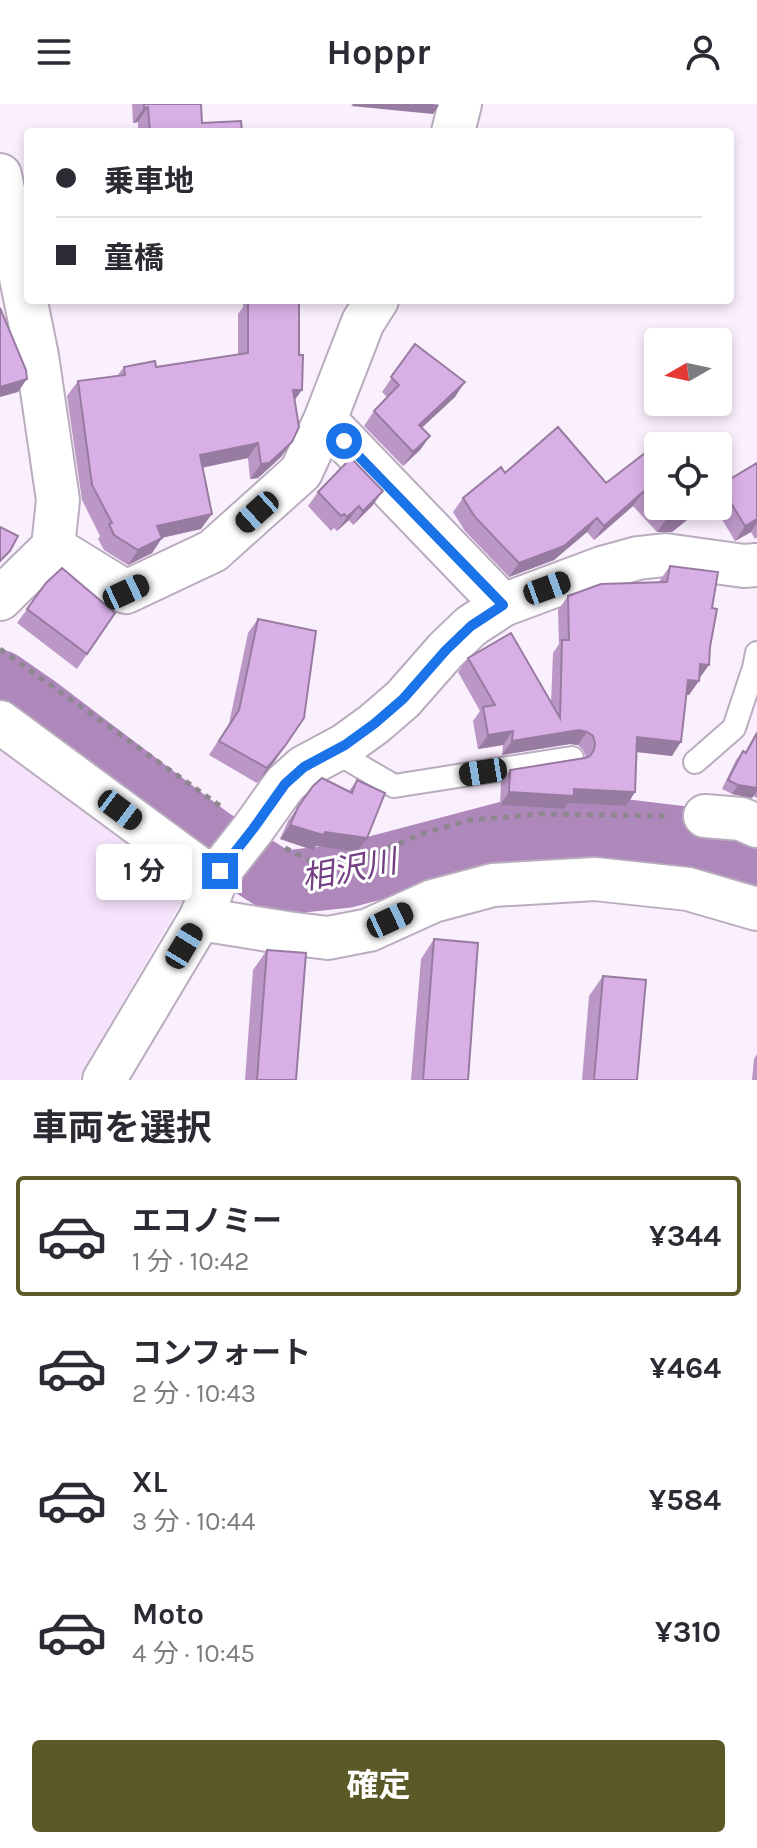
<!DOCTYPE html>
<html lang="ja">
<meta charset="utf-8">
<style>
:root{--surface:#fff;--page:#f2f2f3;--text:#2b2b33;--muted:#7c7c81;--line:#e1e1e2;--accent:#5b5a27}
body{margin:0;font-family:Karla,"Noto Sans JP",sans-serif;background:var(--page);color:var(--text);height:100vh;display:flex;flex-direction:column;font-size:30px;white-space:nowrap}
*{box-sizing:border-box;margin:0}
p{font-size:26px;color:var(--muted)}
.icon{flex:none;width:44px;height:44px;fill:none;stroke:currentColor;stroke-width:2;stroke-linecap:round;stroke-linejoin:round}
.map{position:relative;height:976px;overflow:hidden}
.drawer{display:flex;flex-direction:column;background:var(--surface);flex:1}
.drawer>*{flex:none}
.banner{position:absolute;left:24px;top:24px;width:710px;height:176px;border-radius:8px;box-shadow:0 4px 12px #0003;display:grid;align-content:center;height:176px;padding:0 32px;background:var(--surface)}
.needle{width:52px;rotate:261deg}
.tools{position:absolute;left:644px;top:224px;display:grid;gap:16px}
.tools a{display:grid;place-items:center;width:88px;height:88px;border-radius:8px;background:var(--surface);box-shadow:0 4px 12px #0003;font-size:40px}
.end{position:absolute;width:36px;height:36px;margin:-18px;border:10px solid #1a73e8;background:#fff;box-shadow:0 0 0 4px #fff}
.from{border-radius:50%}
.bubble{position:absolute;height:56px;border-radius:8px;background:var(--surface);box-shadow:0 4px 12px #0003;font-size:26px;font-weight:700;line-height:56px;text-align:center}
.car{position:absolute;width:24px;height:48px;margin:-24px -12px;border-radius:10px;box-shadow:0 0 6px 2px #0007;background:linear-gradient(#222 24%,#8ab4d8 0 40%,#222 0 76%,#8ab4d8 0 86%,#222 0)}
.banner b{display:flex;align-items:center;gap:28px;height:76px;font-size:30px}
.banner b+b{border-top:2px solid var(--line)}
.banner i{width:20px;height:20px;background:var(--text)}
ul{padding:0;list-style:none}
li{display:flex;align-items:center;gap:24px;height:120px;margin:0 16px 12px;padding:0 16px;border:4px solid transparent;border-radius:8px}
li div{flex:1}
li b{display:block;font-size:30px}
li em{font-style:normal;font-weight:700}
li.active{border-color:var(--accent)}
li>.icon{width:72px;height:72px;stroke-width:1.5}
h2{padding:0 32px;font-size:36px;line-height:96px}
.cta{display:flex;gap:16px;margin-top:auto;padding:16px 32px}
.cta a{flex:1;height:92px;border-radius:8px;background:var(--accent);color:#fff;font-size:32px;font-weight:700;line-height:92px;text-align:center}
header{display:flex;justify-content:space-between;align-items:center;height:104px;padding:0 32px;background:var(--surface);font-size:36px;font-weight:700}
.map>svg:first-child{display:block}
.built{fill:#f5e3fb}
.lines{fill:none;stroke-linecap:round;stroke-linejoin:round}
.river{stroke:#ae87bb;stroke-width:64}
.service-casing{stroke:#b9acbe;stroke-width:26}
.minor-casing{stroke:#b9acbe;stroke-width:46}
.path{stroke:#8e8791;stroke-width:5;stroke-dasharray:6 6;stroke-linecap:butt}
.service{stroke:#fff;stroke-width:22}
.minor{stroke:#fff;stroke-width:42}
.wall{fill:#bb97c6}
.shaded-wall{fill:#987ba1}
.building{fill:#d9b0e6;stroke:#987ba1;stroke-width:2}
.route{stroke:#1a73e8;stroke-width:10}
.labels{text-anchor:middle;dominant-baseline:central;stroke-width:6;stroke-linejoin:round;paint-order:stroke}
.water-label{font-size:32px;font-style:italic;fill:#724082;stroke:#fff}
</style>
<header><svg class="icon" aria-label="menu" viewBox="0 0 24 24"><path d="M4 6h16M4 12h16M4 18h16"/></svg>Hoppr<svg class="icon" aria-label="person" viewBox="0 0 24 24"><circle cx="12" cy="8" r="4"/><path d="M4 21q1-7 8-7t8 7"/></svg></header>
<div class="map">
<svg width="757" height="976" viewBox="0 0 757 976">
<rect width="100%" height="100%" fill="#faeffd"/>
<path class="built" d="M0,624L183,760L188,786L78,976H0Z"/>
<g class="lines">
<path class="river" d="M0,578L36,603L210,735L280,779L345,772L523,725L615,726L723,739L757,751"/>
<defs>
<path id="service" d="M334,647L394,682L572,654
M695,658L734,624L754,564L757,549"/>
<path id="minor" d="M453,28L460,0
M0,71L37,252L58,396L53,443L126,488L213,447L301,368L325,316L363,218L377,196
M325,316L503,501
M0,495L53,443
M0,618L216,777
M705,712L741,715L757,722
M200,815L287,829L328,834L369,826L433,797L493,781L595,775L688,785L757,805
M104,976L200,815L220,767L253,725L285,680L304,663L345,641L374,620L403,595L446,546L471,522L503,501L602,464L638,454L665,451L744,462L757,461"/>
</defs>
<use href="#service" class="service-casing"/>
<use href="#minor" class="minor-casing"/>
<path class="path" d="M0,545L223,704
M285,744L313,758L345,756L376,749L421,730L470,716L540,710L668,712"/>
<use href="#service" class="service"/>
<use href="#minor" class="minor"/>
</g>
<path class="wall" d="M132,0H201L202,19L242,28H138V18L133,19Z
M243,196H299L295,296L281,353L258,374L250,375L248,354L202,364L201,425L162,434L152,449L128,461L104,446L98,435L100,432L82,396L67,292L78,277L117,272L124,263H156L238,250V210L243,203Z
M415,240L455,293L422,324L430,332L420,346L403,362L364,322L374,307L387,293L382,288Z
M662,336L658,402H701L697,408L672,428H657L633,402L594,436L587,428L554,456L509,473L465,427L453,408L463,394L505,369L606,379Z
M757,359V433L755,435L751,428L735,437L714,402H718V384L720,381Z
M318,388L373,401L353,421L349,416L337,427L334,424L331,427L308,402Z
M670,462L699,575L689,591H686L672,652L637,648L635,688L626,702L568,699L564,705L500,701L501,679L510,666L586,653L583,646L578,641L570,640L502,651L503,641L478,645L473,617L480,607L458,568L468,554L551,599L553,549L559,540L558,506L568,492L660,478V476Z
M46,479L115,509L77,565L17,519Z
M258,515L275,657L257,679L209,651L229,620L248,529Z
M757,627V694L753,692L752,694L732,690L722,685L736,656L743,647L745,648Z
M357,676V748L316,742L313,746L280,735L288,717L313,682L349,687Z
M434,835L468,976H411L421,855Z
M267,846L296,976H245L253,866Z
M603,872L637,976H582L589,892Z
M757,950V976H752L754,955Z"/>
<path class="shaded-wall" d="M353,0H433L439,1L433,10L351,2Z
M148,3L138,18L133,19L144,4Z
M27,275L18,288L0,293V283Z
M465,278L455,293L409,335L419,321Z
M293,286H302L291,301Z
M430,332L420,346L403,362L413,348Z
M292,338L281,353L258,374L250,375L261,360Z
M258,339L248,354L189,366L200,351Z
M383,387L373,401L353,421L363,407Z
M643,388L633,402L594,436L604,422Z
M359,402L349,416L337,427L347,413Z
M696,402H701L697,408L672,428H657L667,414Z
M212,410L201,425L146,437L157,422Z
M597,414L587,428L554,456L509,473L519,459Z
M757,415V419L751,428L735,437L745,422Z
M162,434L152,449L128,461L138,446Z
M700,560L709,561L699,575Z
M688,576L699,577L689,591L678,590Z
M579,626L587,628L578,641L570,640L502,651L512,637Z
M513,627L503,641L478,645L488,631Z
M637,633L681,638L672,652L628,647Z
M285,642L275,657L257,679L267,664Z
M738,681L757,684V687L752,694L732,690Z
M574,685L635,688L626,702L568,699L564,705L500,701L509,688Z
M290,721L325,728L367,734L357,748L316,742L313,746L280,735Z"/>
<path class="building" d="M144,0H201L202,19L241,17L242,28H150L148,3L144,4Z
M248,196H299V251H303L302,286H293L299,323L292,338L269,359L261,360L258,339L200,351L212,410L157,422L162,434L138,446L114,431L109,420L112,419L92,381L78,277L125,271L124,263L155,257L156,263L248,249Z
M0,204L26,266L27,275L0,283Z
M415,240L465,278L419,321L430,332L413,348L374,307L399,281L391,273Z
M558,323L606,379L662,336L666,342H658V402H696L682,414H667L643,388L604,422L597,414L564,442L519,459L475,413L463,394L501,363L505,369Z
M351,354L383,387L363,407L359,402L347,413L344,410L341,412L318,388Z
M757,359V415L745,422L720,381Z
M0,423L18,432L10,447L0,457Z
M670,462L718,468L712,504L717,505L710,543L709,561L700,560L699,577L688,576L681,638L637,633L635,688L574,685V692L509,688L510,666L585,654L590,652L594,646L595,639L593,632L587,628L579,626L512,637L513,627L488,631L483,603L495,601L468,554L511,529L560,614L562,536H569L568,492L601,480L667,478Z
M62,464L115,509L87,550L27,505L46,479Z
M258,515L316,527L304,614L285,642L267,664L219,637L239,606Z
M757,629V684L738,681L728,676L743,647L746,649Z
M322,674L352,689L357,676L385,689L367,734L325,728L323,731L290,721L298,703L313,682Z
M434,835L478,839L468,976H423Z
M267,846L306,849L296,976H257Z
M603,872L646,876L637,976H594Z"/>
<g class="lines">
<path class="route" d="M220,767L253,725L285,680L304,663L345,641L374,620L403,595L446,546L471,522L503,501L344,337"/>
</g>
<g class="labels">
<g class="water-label">
<text transform="translate(349 766) rotate(-11)">相沢川</text>
</g>
</g>
</svg>
<div class="tools">
<a><svg class="needle" viewBox="-14 -14 28 28"><path d="M0-13l5 13h-10z" fill="#e53935"/><path d="M0 13l5-13h-10z" fill="#7c7c81"/></svg></a>
<a><svg class="icon" aria-label="locate" viewBox="0 0 24 24"><circle cx="12" cy="12" r="6"/><path d="M12 2v4M12 18v4M2 12h4M18 12h4"/></svg></a>
</div>
<i class="end from" style="left:344px;top:337px"></i>
<i class="end" style="left:220px;top:767px"></i>
<div class="bubble" style="left:96px;top:740px;width:96px">1 分</div>
<i class="car" style="left:257px;top:408px;rotate:228deg"></i>
<i class="car" style="left:547px;top:484px;rotate:70deg"></i>
<i class="car" style="left:126px;top:488px;rotate:65deg"></i>
<i class="car" style="left:483px;top:668px;rotate:261deg"></i>
<i class="car" style="left:120px;top:706px;rotate:127deg"></i>
<i class="car" style="left:390px;top:816px;rotate:65deg"></i>
<i class="car" style="left:184px;top:842px;rotate:31deg"></i>
<div class="banner">
<b><i class="from"></i>乗車地</b>
<b><i></i>童橋</b>
</div>
</div>
<section class="drawer">
<h2>車両を選択</h2>
<ul>
<li class="active"><svg class="icon" aria-label="car" viewBox="0 0 24 24"><path d="M5 17H2v-5l4-1 3-4h7l3 4 3 1v5h-3M9 17h6M6 11h13"/><circle cx="7" cy="17" r="2"/><circle cx="17" cy="17" r="2"/></svg><div><b>エコノミー</b><p>1 分 · 10:42</p></div><em>¥344</em></li>
<li><svg class="icon" aria-label="car" viewBox="0 0 24 24"><path d="M5 17H2v-5l4-1 3-4h7l3 4 3 1v5h-3M9 17h6M6 11h13"/><circle cx="7" cy="17" r="2"/><circle cx="17" cy="17" r="2"/></svg><div><b>コンフォート</b><p>2 分 · 10:43</p></div><em>¥464</em></li>
<li><svg class="icon" aria-label="car" viewBox="0 0 24 24"><path d="M5 17H2v-5l4-1 3-4h7l3 4 3 1v5h-3M9 17h6M6 11h13"/><circle cx="7" cy="17" r="2"/><circle cx="17" cy="17" r="2"/></svg><div><b>XL</b><p>3 分 · 10:44</p></div><em>¥584</em></li>
<li><svg class="icon" aria-label="car" viewBox="0 0 24 24"><path d="M5 17H2v-5l4-1 3-4h7l3 4 3 1v5h-3M9 17h6M6 11h13"/><circle cx="7" cy="17" r="2"/><circle cx="17" cy="17" r="2"/></svg><div><b>Moto</b><p>4 分 · 10:45</p></div><em>¥310</em></li>
</ul>
<div class="cta"><a>確定</a></div>
</section>
